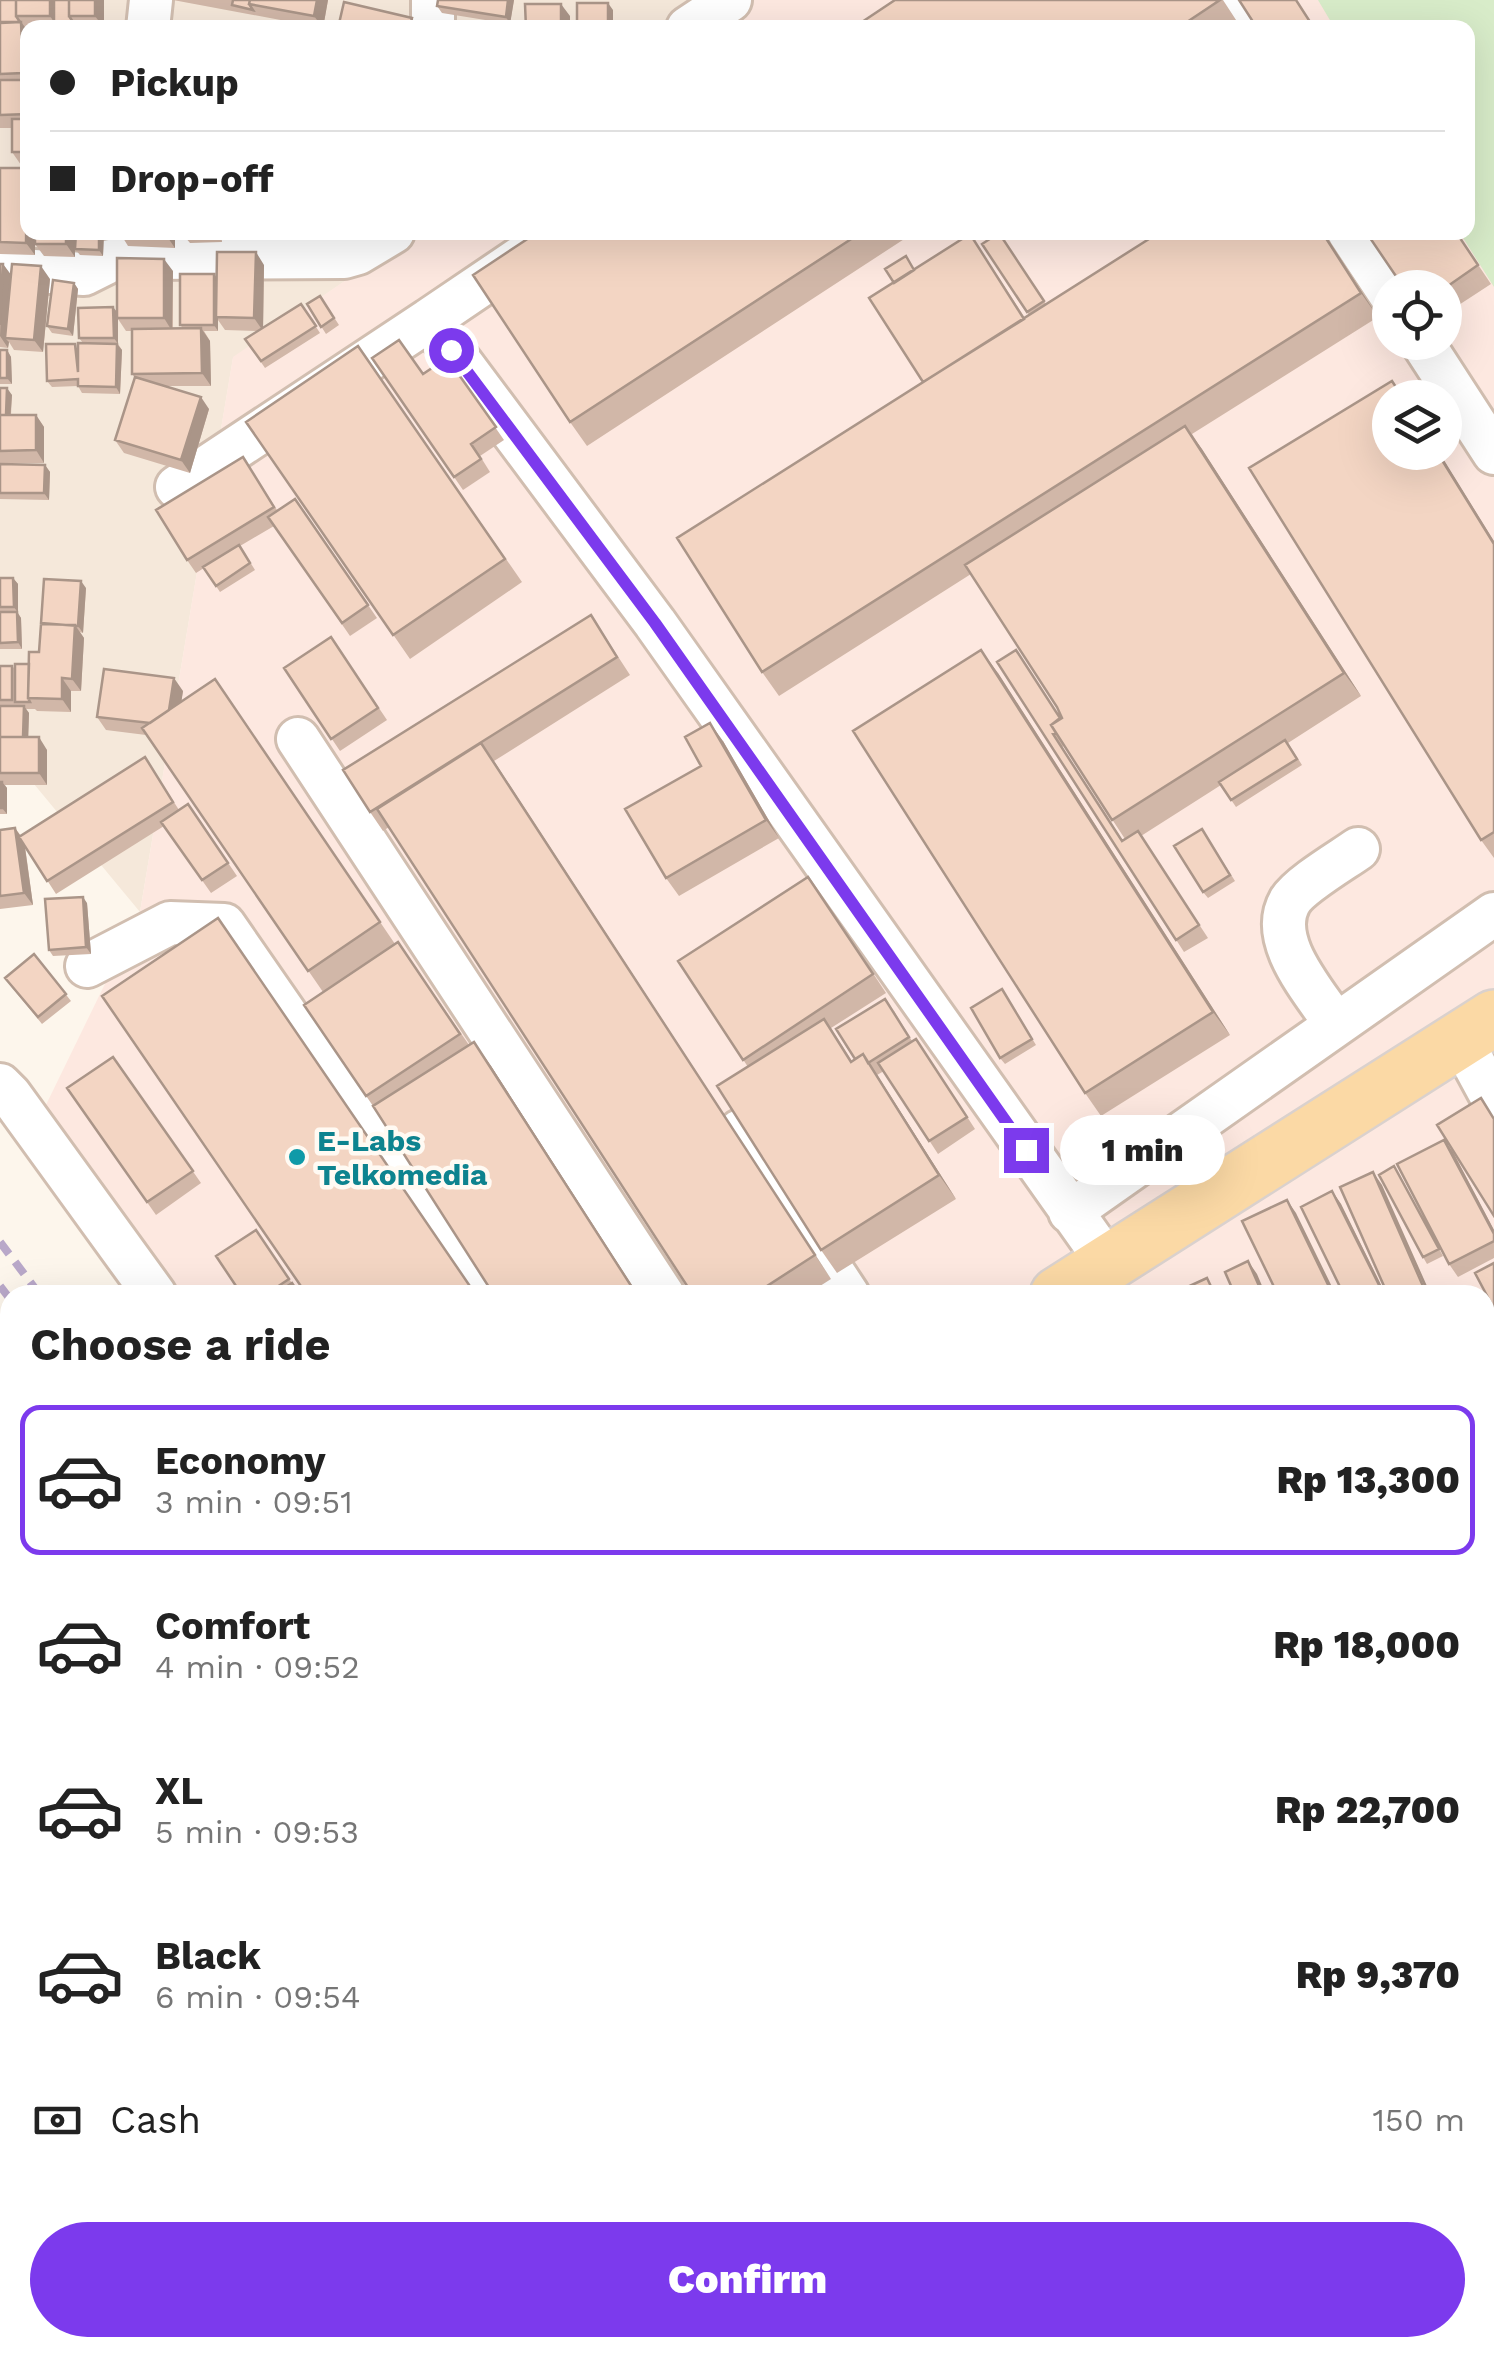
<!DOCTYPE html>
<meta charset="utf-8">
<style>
:root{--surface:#fff;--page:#f6f6f6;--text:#222;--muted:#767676;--line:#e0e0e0;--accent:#7c3aed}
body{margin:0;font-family:"Work Sans",sans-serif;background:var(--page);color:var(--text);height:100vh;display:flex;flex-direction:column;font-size:38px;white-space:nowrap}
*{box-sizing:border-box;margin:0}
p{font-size:32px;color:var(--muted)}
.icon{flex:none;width:55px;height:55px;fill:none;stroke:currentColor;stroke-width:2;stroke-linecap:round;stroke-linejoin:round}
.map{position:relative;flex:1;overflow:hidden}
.details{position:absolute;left:0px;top:1285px;width:1495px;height:1072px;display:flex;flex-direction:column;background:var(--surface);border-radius:30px 30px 0 0;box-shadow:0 10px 40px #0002}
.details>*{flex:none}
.hud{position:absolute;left:20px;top:20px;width:1455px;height:220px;border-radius:20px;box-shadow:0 10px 40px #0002;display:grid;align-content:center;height:220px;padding:0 30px;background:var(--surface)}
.buttons{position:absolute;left:1372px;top:270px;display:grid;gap:20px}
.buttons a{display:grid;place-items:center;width:90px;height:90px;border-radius:50%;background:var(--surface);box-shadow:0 10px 40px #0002;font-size:50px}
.end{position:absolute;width:45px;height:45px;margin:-22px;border:12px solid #7c3aed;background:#fff;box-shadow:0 0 0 5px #fff}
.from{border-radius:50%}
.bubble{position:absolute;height:70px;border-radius:35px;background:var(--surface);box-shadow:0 10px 40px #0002;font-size:32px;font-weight:800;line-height:70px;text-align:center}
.hud b{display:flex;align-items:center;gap:35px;height:95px;font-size:38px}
.hud b+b{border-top:2px solid var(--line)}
.hud i{width:25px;height:25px;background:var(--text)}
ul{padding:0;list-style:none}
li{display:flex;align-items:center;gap:30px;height:150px;margin:0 20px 15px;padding:0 10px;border:5px solid transparent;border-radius:20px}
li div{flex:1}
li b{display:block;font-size:38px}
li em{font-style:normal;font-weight:800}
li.selected{border-color:var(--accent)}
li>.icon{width:90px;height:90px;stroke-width:1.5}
h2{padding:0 30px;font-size:45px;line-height:120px}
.pay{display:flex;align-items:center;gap:25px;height:110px;padding:0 30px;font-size:38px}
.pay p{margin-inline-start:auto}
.cta{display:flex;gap:20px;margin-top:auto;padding:20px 30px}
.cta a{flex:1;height:115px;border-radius:60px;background:var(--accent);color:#fff;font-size:40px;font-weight:800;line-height:115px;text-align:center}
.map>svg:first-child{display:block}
.residential{fill:#f5e8da}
.commercial{fill:#fde8e0;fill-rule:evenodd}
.green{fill:#d8ecc9}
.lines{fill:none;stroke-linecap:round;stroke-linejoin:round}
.minor-casing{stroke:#d1beb0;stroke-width:48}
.major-casing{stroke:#dad1cd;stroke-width:60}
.minor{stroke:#fff;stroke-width:42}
.major{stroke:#fbd9a5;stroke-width:55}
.rail{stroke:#b9a8c9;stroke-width:8;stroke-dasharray:15 10;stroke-linecap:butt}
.wall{fill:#d1b7a8;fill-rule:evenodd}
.shaded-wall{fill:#aa9588}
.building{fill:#f3d5c3;stroke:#aa9588;stroke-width:2.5}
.route{stroke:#7c3aed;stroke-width:12}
.culture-dot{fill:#0f9aa8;stroke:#fffaf3;stroke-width:4}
.labels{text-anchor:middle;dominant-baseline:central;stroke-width:9;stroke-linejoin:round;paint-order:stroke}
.culture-label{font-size:30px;font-weight:bold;fill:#0d838f;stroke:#fffaf3;text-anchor:start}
</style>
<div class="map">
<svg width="1494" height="2357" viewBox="0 0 1494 2357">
<rect width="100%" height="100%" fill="#fdf6ec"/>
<path class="residential" d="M0,0H753L713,28H28V232L415,233L233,358L140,912L0,743Z"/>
<path class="commercial" d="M753,0H1494V1377L1485,1380V1295H168L43,1111L140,912L233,357L415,233L1468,232V28L713,27ZM1390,288H1445V342H1390ZM1390,398H1445V452H1390Z"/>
<path class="green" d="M1318,0H1494V287L1460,233L1468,232V28L1334,27Z"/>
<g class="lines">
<defs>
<path id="minor" d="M1233,0L1242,28
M148,28L151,0
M433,28V0
M688,28L730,0
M559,232L429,320L655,623L1108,1263
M1349,232L1390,294
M0,269L84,274L110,261L131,258L344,257L358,253L393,232
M1422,342L1494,453
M177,487L429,320
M298,739L663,1295
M87,966L170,923L224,925L480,1295
M1336,1025C1315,992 1267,941 1290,901C1300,885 1341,861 1358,849
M1461,1040L1494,1101
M0,1085L10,1095L155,1295
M740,1131L848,1295
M1070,1212L1494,914
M0,1451L10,1465
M0,1523L10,1524
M1485,1619L1494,1617
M1485,2264H1494
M721,2348L728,2357
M936,2348L944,2357
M1415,2357L1417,2348"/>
<path id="major" d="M1058,1295L1494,1018
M0,1998L10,1992"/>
</defs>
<use href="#minor" class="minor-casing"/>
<use href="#major" class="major-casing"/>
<use href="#minor" class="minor"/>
<use href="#major" class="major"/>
<path class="rail" d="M0,1242L40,1295
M0,1286L10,1299
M803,2348L810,2357
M838,2348L845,2357"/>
</g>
<path class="wall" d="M0,0H104V23L109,28L25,29L28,31V165H21L12,152V128H0Z
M173,0H328L323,28Z
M438,0H514L510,24L442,13L437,6Z
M895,0H1223L1238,23L1231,28H853Z
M0,168L28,232H75V257L44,256L35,244V255L0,254Z
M76,232H104L103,256L80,255L75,249Z
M175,232V248L128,246L120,233Z
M185,232H221L222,242L190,243L185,237Z
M272,232H319V239L276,238Z
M538,232H915L587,446L570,422Z
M1120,232H1138L1126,240Z
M1160,232H1323L1378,317L1192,434L1361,696L1288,743L1302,765L1236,807L1221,785L1141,836L1208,938L1184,952L997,662L1061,718L1057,707L971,574L779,696L762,672L923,382L914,270L970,234L1025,318L1029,315L982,244L999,233L1046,304ZM1064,746L1125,839L1123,841L1062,747Z
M1456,232L1491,284L1445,314V288Z
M0,264H3L11,276L50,279L43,352L14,350L9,342L8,348L0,347Z
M264,265L263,328L301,304L320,333L265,368L245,339L258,331L225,330L218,320V331H204L210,341L211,386H166L209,409L190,473L124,453L115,440L135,378L132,374V331H126L118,319V344L122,350L120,394L82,393L78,386L52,387L47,381L83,343L79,338L173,271V328H183L180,325L214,274L217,278Z
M74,283L78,289L73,336L52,333L47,326Z
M320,296L339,325L326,334L307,304Z
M358,346L522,582L410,659L246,422Z
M0,350H7L11,357L12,384H0Z
M372,358L423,374L447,358L504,440L480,456L490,472L463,490Z
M0,388L12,395L11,415H36L44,427V463H0Z
M243,457L277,510L295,499L377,618L350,636L274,526L240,546L255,570L220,592L204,568L196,573L187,560Z
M0,464L45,465L50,472L49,500L0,499Z
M1494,541V858L1481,840Z
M0,578H13L18,584V613L21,618L22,649H0Z
M86,588L83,633L80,632L84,638L81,691H71V712L37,711L35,709H26L29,713L28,737L47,750V785H5L7,788V814H0V706H18H0V666H12L15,669L29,664Z
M591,615L630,675L494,761L831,1279L806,1295H693L389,827L383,831L370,812Z
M331,637L387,720L340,751L284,668Z
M998,673L1230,1035L1101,1116L1085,1093Z
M215,679L395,944L398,942L469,1045L491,1066L638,1295H494L373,1106L304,1005L323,992L146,735L106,730L97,717L183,691L181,702Z
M723,741L779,838L679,896L666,878L701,766Z
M145,757L179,810L188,804L237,876L211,893L164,826L56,894L25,846L33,905L0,909V830L15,828L21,836Z
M1202,829L1235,881L1208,898L1203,892Z
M821,895L886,993L831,1028L852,1061L894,1011L912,1041L925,1052L975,1129L938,1154L884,1071L877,1075L956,1199L837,1273L821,1250L748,1067L678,961Z
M87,903L91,954L53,956L49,950Z
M34,954L71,1001L42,1024L10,985Z
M1002,989L1036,1045L1005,1064L1000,1058Z
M113,1057L201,1183L156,1215L67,1088Z
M1444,1140L1453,1152L1494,1230V1258L1458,1277L1449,1264Z
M1394,1166L1443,1256L1427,1264L1423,1257Z
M1332,1191L1341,1204L1386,1295H1344Z
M256,1230L300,1295H242Z
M1485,1323L1494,1341V1371L1485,1374Z
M1485,1376L1492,1386L1494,1393V1446L1485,1449Z
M1494,1470V1537L1485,1540V1472Z
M10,1583V1662H0V1604H9Z
M1485,1640L1494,1641V1737L1485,1736Z
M0,1697H10V1834H0Z
M1485,1757H1494V1820H1485Z
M1485,1821L1494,1825V1859H1485Z
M1494,1879V1974L1485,1971V1905Z
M1485,2039L1494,2042V2171L1485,2168Z
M10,2084V2200L0,2202V2085Z
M1485,2176L1494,2178V2240L1485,2238Z
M10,2205V2322H6L0,2313V2232Z
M192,2348H215L213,2354Z
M222,2348H364L363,2352L349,2349L361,2357H238L225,2352Z
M368,2348H402L400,2357L372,2353Z
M961,2348H1048L1047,2357H968Z
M1253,2348H1362L1361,2357L1321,2355L1322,2357H1251Z"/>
<path class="shaded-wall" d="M50,0H59L54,22L50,16Z
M95,0H104V28L95,16Z
M317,0H328L323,28L314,16Z
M508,0H514L510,24L506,17Z
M608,3L613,10V28H608Z
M561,4L570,16V28H561Z
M412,18L418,28H409Z
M21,22L28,31V80L23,73Z
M28,169V232H35V255L26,243Z
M66,232H75V257L66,244Z
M99,232H104L103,256L99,250Z
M166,232H175V248L166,235Z
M1322,232H1323L1378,317L1361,293Z
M256,252L264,265L263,331L254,318Z
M164,259L173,271L172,331L164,318Z
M3,264L12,276L5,338L9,342L8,348L0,336Z
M41,266L50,279L43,352L34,340Z
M214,274L218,280V331L214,325Z
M74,283L78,289L73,336L68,329Z
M113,307L118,313V344L114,338Z
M201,328L210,341L211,386L202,373Z
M117,344L122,350L120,394L116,387Z
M7,350L11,357L12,384L7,378Z
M7,388L12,395L10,422L6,415Z
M201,397L209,409L190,473L181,460Z
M36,415L44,427V463L36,450Z
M1185,426L1202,449L1361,696L1344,673Z
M1437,452H1439L1494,541V544Z
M45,465L50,472L49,500L44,493Z
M13,578L18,584V613L14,607Z
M81,581L86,588L83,633L78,626Z
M17,612L21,618L22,649L18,642Z
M75,625L84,638L81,691L72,679Z
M981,650L998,673L1230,1035L1213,1012Z
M62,678L71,691V712L62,699Z
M174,678L183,691L176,738L167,726Z
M24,706L29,713L28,746L23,740Z
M710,723L723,741L779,838L766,820Z
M39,737L47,750V785L39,773Z
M481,743L497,766L831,1279L815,1255Z
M2,782L7,788V814L2,808Z
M15,828L24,841L33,905L24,893Z
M83,897L87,903L91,954L86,947Z
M474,1042L491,1066L638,1295H637Z
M863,1054L879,1078L956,1199L939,1175Z
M1444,1140L1453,1152L1494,1230V1234Z
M1373,1172L1382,1185L1431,1295H1428Z
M1332,1191L1341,1204L1386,1295L1381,1289Z
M1287,1200L1296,1213L1336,1295H1333Z
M1248,1261L1257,1274L1266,1295H1263Z
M1485,1323L1494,1341V1351L1485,1328Z
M1485,1376L1492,1386L1494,1393V1411Z
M1492,1821L1494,1825V1853L1489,1847Z
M270,2348H290L286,2357H268L267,2355Z
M315,2348H327L325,2357H312Z
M396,2348H402L400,2357L396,2351Z
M448,2348H455L451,2357H445Z
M525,2348H533L536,2352L535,2357H522Z
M1038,2348H1048L1047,2357H1042L1038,2352Z
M1116,2348H1124V2357H1116Z
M1352,2348H1362L1361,2357H1359Z
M1456,2348H1462L1460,2357H1454Z"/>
<path class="building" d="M0,0H16V16L20,22H0Z
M16,0H50V16H16Z
M54,0H69V16L73,22H54Z
M69,0H95V16H69Z
M233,0H250L249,4L253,10L232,5Z
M250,0H317L314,16L249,4Z
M438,0H508L506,17L437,6Z
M895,0H1220L1178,28H853Z
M1239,0H1296L1314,28H1257Z
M344,2L412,18L409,28H338Z
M577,3H608V28H577Z
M525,4H561V28H526Z
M21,22L23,73L0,74V23Z
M106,23V28H58V24Z
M156,24L172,28H155Z
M0,80H28V114L0,115Z
M12,119H28V152H12Z
M0,168H27L26,243L0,242Z
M35,232H66V244H35Z
M76,232H99V250L75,249Z
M120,232H166V235Z
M185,232H217V236L185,237Z
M538,232H862L570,422L473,275Z
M1160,232H1322L1361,293L762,672L677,538Z
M1366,232H1456L1478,265L1445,288H1404Z
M999,233L1044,301L1027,312L982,244Z
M970,234L1024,319L923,382L869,298Z
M217,252H256L254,318L216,317Z
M906,256L914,270L894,283L885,269Z
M117,258L164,259V318H117Z
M0,264H3L0,325Z
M12,264L41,266L34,340L5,338Z
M180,274H214V325H180Z
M53,280L74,283L68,329L47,326Z
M320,296L334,318L321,327L307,304Z
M301,304L316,326L261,361L245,339Z
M113,307L114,338H79L78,308Z
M201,328L202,373L132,374V329Z
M399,340L423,374L447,358L496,427L471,444L481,459L454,477L372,358Z
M78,343L117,344L116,387L78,386V379L47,381L46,344H75L78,372Z
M358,346L505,559L393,635L246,422Z
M0,350H7V378H0Z
M135,377L201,397L181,460L115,440Z
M1392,381L1403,398H1390V452H1437L1494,544V832L1481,840L1249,468Z
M0,388H7L6,415H0Z
M0,415H36V450L0,451Z
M1185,426L1344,673L1112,820L1051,725L1062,718L1057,707L965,565Z
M243,457L274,507L187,560L156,510Z
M0,464L45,465L44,493H0Z
M295,499L368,605L342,623L268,517Z
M239,545L250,563L216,586L203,567Z
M0,578H13L14,607H0Z
M44,579L81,581L78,626L41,623Z
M0,612H17L18,642L0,643Z
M591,615L617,657L370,812L343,770Z
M41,624L75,625L72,679L62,678V699L28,698L29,652H39Z
M331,637L378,708L331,739L284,668Z
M981,650L1213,1012L1085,1093L853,731Z
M1016,650L1060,718L1051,725L1056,733L1053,734L1122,841L1138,831L1199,925L1176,940L997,662Z
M15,664H29L28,698L30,702H15Z
M0,666H12V700H0Z
M104,669L174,678L169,710L150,723L97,717Z
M215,679L380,922L308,971L142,728Z
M0,706H24L23,737H0Z
M710,723L766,820L666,878L625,809L701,766L685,737Z
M0,737H39V773H0Z
M1285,740L1297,759L1231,800L1219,782Z
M481,743L815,1255L753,1295H693L377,809Z
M145,757L173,802L47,881L19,837Z
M0,782H2V808H0Z
M188,804L228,863L202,880L161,822Z
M15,828L24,893L0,896V830Z
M1202,829L1230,875L1203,892L1174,846Z
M808,877L873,974L743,1060L678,961Z
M83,897L86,947L49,950L45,899Z
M218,918L476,1295H307L102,996Z
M398,942L460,1034L366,1096L304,1005Z
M34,954L66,994L38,1017L5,978Z
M1002,989L1032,1039L1000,1058L971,1008Z
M885,999L909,1037L868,1063L863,1054L855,1059L836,1029Z
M824,1019L851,1062L863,1054L939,1175L821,1250L717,1086Z
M916,1039L967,1117L929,1141L878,1063Z
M474,1042L637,1295H494L373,1106Z
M113,1057L193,1171L147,1202L67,1088Z
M1481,1098L1494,1119V1216L1437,1125Z
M1444,1140L1494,1234V1241L1449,1264L1397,1164Z
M1394,1166L1439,1249L1423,1257L1379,1175Z
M1373,1172L1426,1293L1422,1295H1388L1340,1187Z
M1332,1191L1381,1289L1370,1295H1344L1301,1207Z
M1287,1200L1333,1295H1278L1242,1221Z
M256,1230L289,1279L265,1295H242L216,1256Z
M1248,1261L1263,1295H1235L1225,1272Z
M1494,1263V1309L1475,1273Z
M1207,1278L1215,1295H1170Z
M292,1283L300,1295H274Z
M1485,1328L1494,1351V1355L1485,1358Z
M1485,1380L1494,1411V1431L1485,1434Z
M1494,1470V1523L1485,1525V1472Z
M10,1583V1607L1,1587Z
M0,1604H10V1655H0Z
M1485,1640L1494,1641V1725L1485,1724Z
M0,1697H10V1815H0Z
M1485,1757H1494V1813H1485Z
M1485,1821H1492L1489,1847H1485Z
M1492,1878L1494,1879V1968L1485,1966V1905Z
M1485,2039L1494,2042V2096L1485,2094Z
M10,2084V2186L0,2188V2085Z
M1485,2095L1494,2097V2161L1485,2158Z
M1485,2176L1494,2178V2228L1485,2227Z
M3,2204L10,2205V2305L0,2304V2232Z
M1494,2337V2357H1488Z
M248,2348H270L267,2355Z
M283,2348H315L312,2357H280Z
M321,2348H345L358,2352L356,2357H318Z
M375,2348H396V2351Z
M416,2348H448L445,2357H413Z
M478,2348H525L522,2357H475Z
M539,2348H548L562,2352L561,2357H535Z
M575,2348H580L606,2357H572Z
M961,2348H1038V2352Z
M1050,2348H1116V2357H1050Z
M1126,2348H1157V2357H1126Z
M1253,2348H1294L1319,2352L1318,2357H1251Z
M1419,2348H1456L1454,2357H1417Z"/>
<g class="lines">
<path class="route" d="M451,350L655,623L1026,1150"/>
</g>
<circle class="culture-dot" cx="297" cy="1157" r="10"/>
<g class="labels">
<g class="culture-label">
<text x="317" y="1140">E-Labs<tspan x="317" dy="34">Telkomedia</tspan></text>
</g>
</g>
</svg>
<div class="buttons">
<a><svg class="icon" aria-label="locate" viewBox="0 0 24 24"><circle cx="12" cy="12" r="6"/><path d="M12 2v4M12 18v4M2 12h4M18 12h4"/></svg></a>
<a><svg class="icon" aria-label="layers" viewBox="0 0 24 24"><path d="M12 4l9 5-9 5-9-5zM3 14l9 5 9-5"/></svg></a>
</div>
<i class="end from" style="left:451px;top:350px"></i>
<i class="end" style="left:1026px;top:1150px"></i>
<div class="bubble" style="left:1060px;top:1115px;width:165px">1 min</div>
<div class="hud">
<b><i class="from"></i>Pickup</b>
<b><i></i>Drop-off</b>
</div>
<section class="details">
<h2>Choose a ride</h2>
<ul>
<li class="selected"><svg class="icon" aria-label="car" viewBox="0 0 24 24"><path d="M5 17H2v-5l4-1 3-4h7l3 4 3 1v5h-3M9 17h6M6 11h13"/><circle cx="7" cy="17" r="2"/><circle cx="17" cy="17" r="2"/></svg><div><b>Economy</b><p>3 min · 09:51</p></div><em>Rp 13,300</em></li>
<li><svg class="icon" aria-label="car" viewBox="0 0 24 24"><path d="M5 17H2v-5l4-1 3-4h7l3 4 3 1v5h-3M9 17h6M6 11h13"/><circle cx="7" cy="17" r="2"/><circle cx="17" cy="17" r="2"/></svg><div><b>Comfort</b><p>4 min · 09:52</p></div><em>Rp 18,000</em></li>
<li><svg class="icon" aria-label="car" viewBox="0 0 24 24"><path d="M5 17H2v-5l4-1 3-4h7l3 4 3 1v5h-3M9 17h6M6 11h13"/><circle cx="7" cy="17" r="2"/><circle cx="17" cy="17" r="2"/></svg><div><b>XL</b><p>5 min · 09:53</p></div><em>Rp 22,700</em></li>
<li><svg class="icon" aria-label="car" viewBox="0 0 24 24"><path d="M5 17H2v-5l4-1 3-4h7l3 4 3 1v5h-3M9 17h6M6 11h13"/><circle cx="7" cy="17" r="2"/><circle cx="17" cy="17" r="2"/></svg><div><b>Black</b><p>6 min · 09:54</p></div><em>Rp 9,370</em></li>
</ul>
<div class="pay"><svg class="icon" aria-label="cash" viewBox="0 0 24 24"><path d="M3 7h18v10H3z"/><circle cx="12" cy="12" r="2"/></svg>Cash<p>150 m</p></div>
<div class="cta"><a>Confirm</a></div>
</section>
</div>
